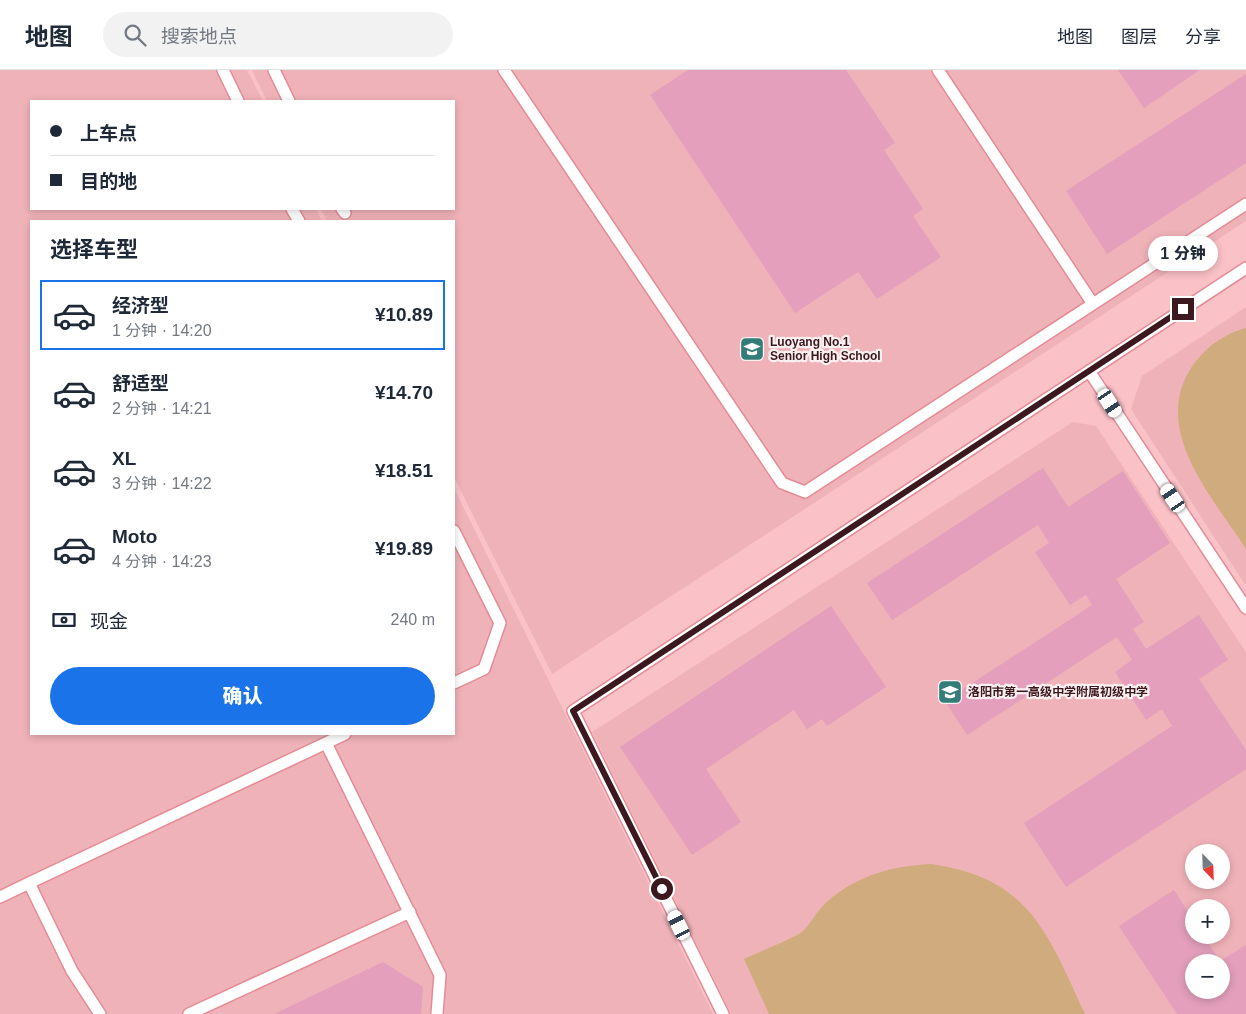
<!DOCTYPE html>
<html lang="zh">
<meta charset="utf-8">
<style>
:root{--surface:#fff;--page:#f2f2f3;--text:#1f2937;--muted:#747a83;--line:#e0e1e3;--accent:#1a73e8}
body{margin:0;font-family:Arial,"Noto Sans SC",sans-serif;background:var(--page);color:var(--text);height:100vh;display:flex;flex-direction:column;font-size:19px;white-space:nowrap}
*{box-sizing:border-box;margin:0}
p{font-size:16px;color:var(--muted)}
.icon{flex:none;width:28px;height:28px;fill:none;stroke:currentColor;stroke-width:2;stroke-linecap:round;stroke-linejoin:round}
.map{position:relative;flex:1;overflow:hidden}
.details{position:absolute;left:30px;top:150px;width:425px;height:515px;display:flex;flex-direction:column;background:var(--surface);border-radius:0px;box-shadow:0 2px 8px #0003}
.details>*{flex:none}
.hud{position:absolute;left:30px;top:30px;width:425px;height:110px;border-radius:0px;box-shadow:0 2px 8px #0003;display:grid;align-content:center;height:110px;padding:0 20px;background:var(--surface)}
.needle{width:32px;rotate:157deg}
.tools{position:absolute;left:1185px;top:774px;display:grid;gap:10px}
.tools a{display:grid;place-items:center;width:45px;height:45px;border-radius:50%;background:var(--surface);box-shadow:0 2px 8px #0003;font-size:25px}
.end{position:absolute;width:22px;height:22px;margin:-11px;border:6px solid #3c191e;background:#fff;box-shadow:0 0 0 2px #fff}
.from{border-radius:50%}
.bubble{position:absolute;height:35px;border-radius:18px;background:var(--surface);box-shadow:0 2px 8px #0003;font-size:16px;font-weight:800;line-height:35px;text-align:center}
.car{position:absolute;width:15px;height:30px;margin:-15px -8px;border-radius:6px;box-shadow:0 0 4px 1px #0007;background:linear-gradient(#fff 24%,#345 0 40%,#fff 0 76%,#345 0 86%,#fff 0)}
.hud b{display:flex;align-items:center;gap:18px;height:48px;font-size:19px}
.hud b+b{border-top:1px solid var(--line)}
.hud i{width:12px;height:12px;background:var(--text)}
ul{padding:0;list-style:none}
li{display:flex;align-items:center;gap:15px;height:70px;margin:0 10px 8px;padding:0 10px;border:2px solid transparent;border-radius:0px}
li div{flex:1}
li b{display:block;font-size:19px}
li em{font-style:normal;font-weight:800}
li.current{border-color:var(--accent)}
li>.icon{width:45px;height:45px;stroke-width:1.5}
h2{padding:0 20px;font-size:22px;line-height:60px}
.pay{display:flex;align-items:center;gap:12px;height:55px;padding:0 20px;font-size:19px}
.pay p{margin-inline-start:auto}
.button{display:flex;gap:10px;margin-top:auto;padding:10px 20px}
.button a{flex:1;height:58px;border-radius:30px;background:var(--accent);color:#fff;font-size:20px;font-weight:800;line-height:58px;text-align:center}
header{display:flex;align-items:center;gap:30px;box-sizing:border-box;height:70px;padding:0 25px;background:var(--surface);border-bottom:1px solid var(--line)}
header strong{font-size:24px}
nav{display:flex;gap:28px;margin-inline-start:auto;font-size:18px}
.search{width:350px;height:45px;background:var(--page);display:flex;align-items:center;gap:12px;box-sizing:border-box;padding:0 18px;border-radius:28px;color:var(--muted);font-size:19px}
.map>svg:first-child{display:block}
.built{fill:#efb2b8;fill-rule:evenodd}
.pitch{fill:#d0ab7d}
.building{fill:#e39fbc;fill-rule:evenodd}
.lines{fill:none;stroke-linecap:round;stroke-linejoin:round}
.service-casing{stroke:#e48b96;stroke-width:14}
.service{stroke:#fff;stroke-width:11}
.route{stroke:#3c191e;stroke-width:6}
.labels{text-anchor:middle;dominant-baseline:central;stroke-width:4.5;stroke-linejoin:round;paint-order:stroke}
.poi-label{font-size:12px;font-weight:bold;fill:#3c191e;stroke:#faf0f1;text-anchor:start}
</style>
<header>
<strong>地图</strong>
<div class="search"><svg class="icon" aria-label="search" viewBox="0 0 24 24"><circle cx="10" cy="10" r="6"/><path d="M15 15l6 6"/></svg>搜索地点</div>
<nav><a>地图</a><a>图层</a><a>分享</a></nav>
</header>
<div class="map">
<svg width="1246" height="944" viewBox="0 0 1246 944">
<rect width="100%" height="100%" fill="#fac1c7"/>
<path class="built" d="M0,0H247L263,31H31V139H316L322,151H31V664H454V418L713,944H0Z
M252,0H1246V151L552,604L454,407V151H327L321,139H454V31H267Z
M1246,237V516L1131,339L1142,306Z
M1073,352L1096,356L1246,582V944H731L592,662ZM1194,782H1221V810H1194ZM1194,838H1221V865H1194ZM1194,892H1221V920H1194Z"/>
<path class="pitch" d="M1246,258V479C1212,426 1146,355 1196,291C1209,275 1226,263 1246,258Z
M931,794C1030,808 1047,863 1085,944H769L744,889C756,883 795,868 803,861C810,855 815,844 822,837C851,807 890,796 931,794Z"/>
<path class="building" d="M688,0H846L895,73L884,80L923,139L913,146L941,187L877,229L858,202L795,243L650,25Z
M1118,0H1200L1144,38Z
M1246,4V93L1107,184L1066,121Z
M1043,398L1068,437L1123,401L1170,473L1116,509L1144,552L1133,559L1146,579L1199,545L1228,590L1199,609L1246,680V699L1066,817L1024,753L1172,656L1162,639L1146,650L1115,602L1132,590L1117,567L967,665L945,631L1092,535L1086,525L1070,535L1035,482L1049,473L1038,455L892,550L867,513Z
M831,536L886,617L827,656L822,649L807,659L794,640L706,699L741,752L692,785L620,677Z
M1174,820L1194,851V865H1203L1220,891L1246,875V944H1177L1119,856ZM1194,892H1221V920H1194Z
M383,892L423,917L421,944H274Z"/>
<g class="lines">
<defs>
<path id="service" d="M223,0L238,31
M274,0L289,31
M504,0L782,413L805,422L1246,134
M938,0L1093,234
M292,139L299,151
M342,139L345,143
M1089,301L1246,538
M454,461L500,553L484,599L454,613
M326,673L345,664
M0,827L29,813
M100,944L72,901L29,813L326,673L440,905L437,944
M189,944L410,842
M723,944L573,641L1246,198"/>
</defs>
<use href="#service" class="service-casing"/>
<use href="#service" class="service"/>
</g>
<g class="lines">
<path class="route" d="M662,819L573,641L1183,239"/>
</g>
<defs>
<symbol id="school-square" viewBox="-11 -11 22 22"><rect x="-9" y="-9" width="18" height="18" rx="4" fill="#337c79" stroke="#faf0f1"/><path d="M0-5L7-2L0 1L-7-2ZM-4 1L0 2.5L4 1V4Q0 6-4 4Z" fill="#fff"/></symbol>
</defs>
<g fill-rule="evenodd">
<use href="#school-square" x="738" y="265" width="28" height="28"/>
<use href="#school-square" x="936" y="608" width="28" height="28"/>
</g>
<g class="labels">
<g class="poi-label">
<text x="770" y="272">Luoyang No.1<tspan x="770" dy="14">Senior High School</tspan></text>
<text x="968" y="622">洛阳市第一高级中学附属初级中学</text>
</g>
</g>
</svg>
<div class="tools">
<a><svg class="needle" viewBox="-14 -14 28 28"><path d="M0-13l5 13h-10z" fill="#e53935"/><path d="M0 13l5-13h-10z" fill="#747a83"/></svg></a>
<a>+</a>
<a>−</a>
</div>
<i class="end from" style="left:662px;top:819px"></i>
<i class="end" style="left:1183px;top:239px"></i>
<div class="bubble" style="left:1148px;top:166px;width:70px">1 分钟</div>
<i class="car" style="left:1110px;top:333px;rotate:147deg"></i>
<i class="car" style="left:1173px;top:428px;rotate:326deg"></i>
<i class="car" style="left:679px;top:855px;rotate:334deg"></i>
<div class="hud">
<b><i class="from"></i>上车点</b>
<b><i></i>目的地</b>
</div>
<section class="details">
<h2>选择车型</h2>
<ul>
<li class="current"><svg class="icon" aria-label="car" viewBox="0 0 24 24"><path d="M5 17H2v-5l4-1 3-4h7l3 4 3 1v5h-3M9 17h6M6 11h13"/><circle cx="7" cy="17" r="2"/><circle cx="17" cy="17" r="2"/></svg><div><b>经济型</b><p>1 分钟 · 14:20</p></div><em>¥10.89</em></li>
<li><svg class="icon" aria-label="car" viewBox="0 0 24 24"><path d="M5 17H2v-5l4-1 3-4h7l3 4 3 1v5h-3M9 17h6M6 11h13"/><circle cx="7" cy="17" r="2"/><circle cx="17" cy="17" r="2"/></svg><div><b>舒适型</b><p>2 分钟 · 14:21</p></div><em>¥14.70</em></li>
<li><svg class="icon" aria-label="car" viewBox="0 0 24 24"><path d="M5 17H2v-5l4-1 3-4h7l3 4 3 1v5h-3M9 17h6M6 11h13"/><circle cx="7" cy="17" r="2"/><circle cx="17" cy="17" r="2"/></svg><div><b>XL</b><p>3 分钟 · 14:22</p></div><em>¥18.51</em></li>
<li><svg class="icon" aria-label="car" viewBox="0 0 24 24"><path d="M5 17H2v-5l4-1 3-4h7l3 4 3 1v5h-3M9 17h6M6 11h13"/><circle cx="7" cy="17" r="2"/><circle cx="17" cy="17" r="2"/></svg><div><b>Moto</b><p>4 分钟 · 14:23</p></div><em>¥19.89</em></li>
</ul>
<div class="pay"><svg class="icon" aria-label="cash" viewBox="0 0 24 24"><path d="M3 7h18v10H3z"/><circle cx="12" cy="12" r="2"/></svg>现金<p>240 m</p></div>
<div class="button"><a>确认</a></div>
</section>
</div>
